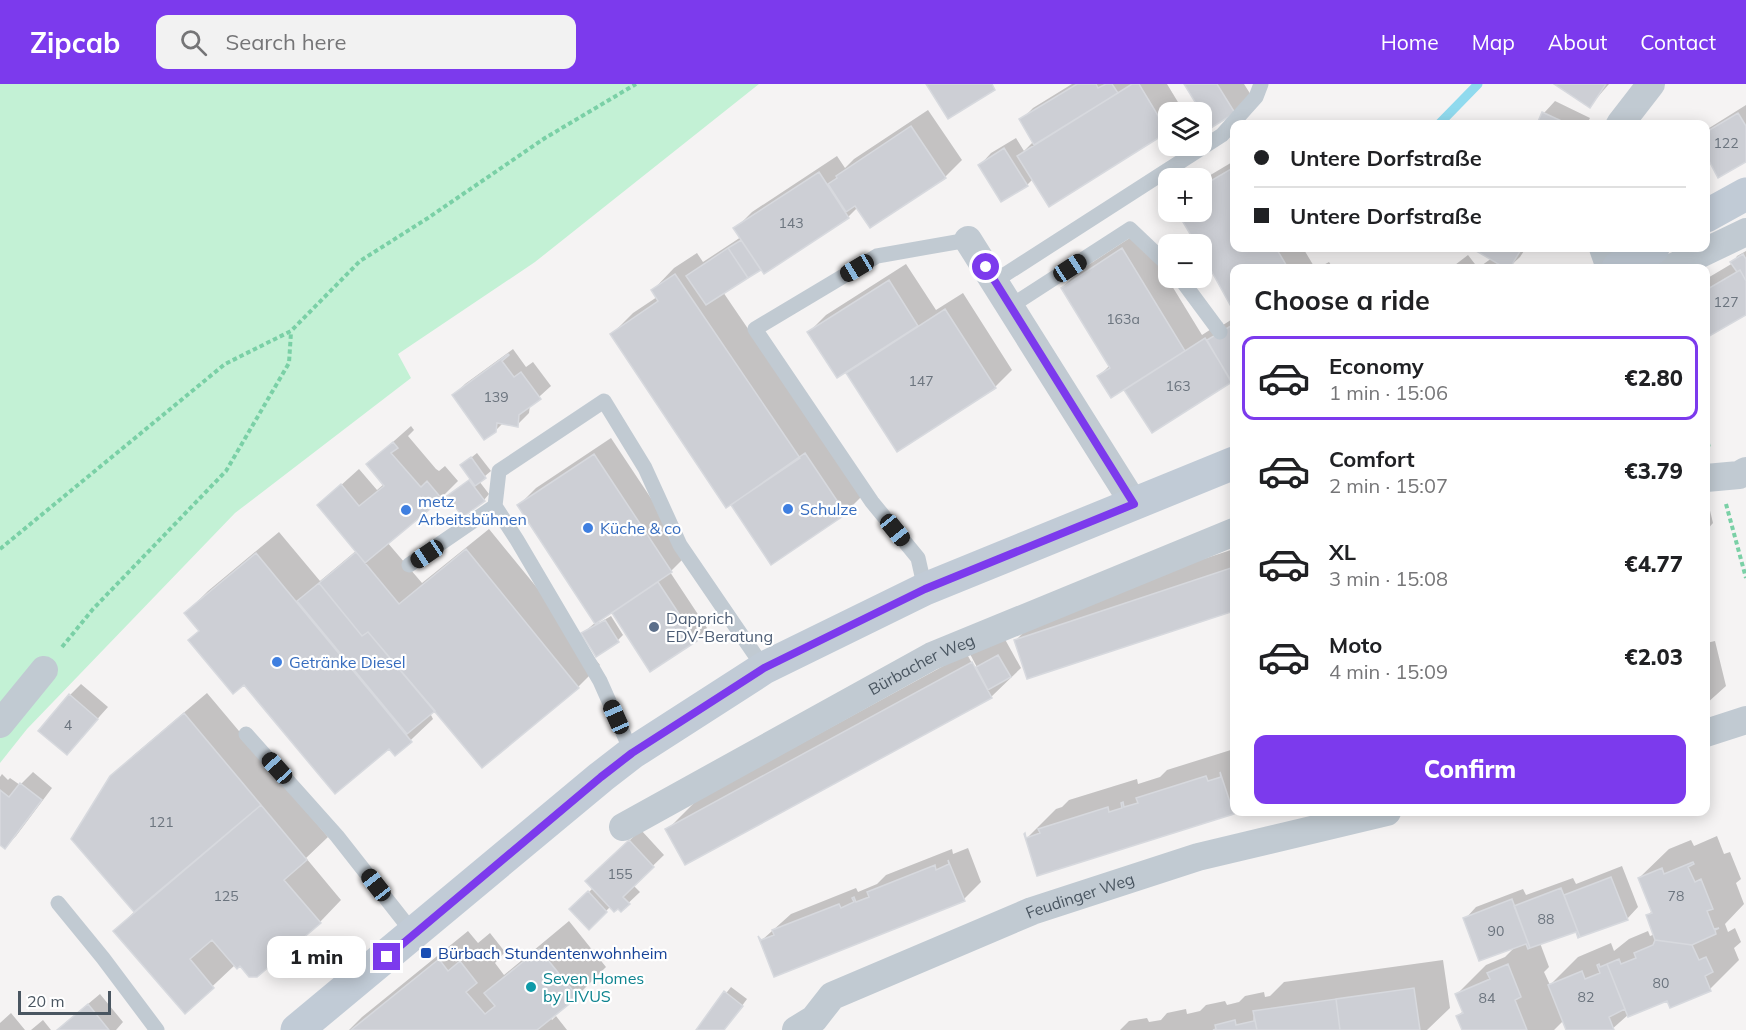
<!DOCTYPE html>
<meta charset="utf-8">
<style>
:root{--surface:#fff;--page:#f2f2f2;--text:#202124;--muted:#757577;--line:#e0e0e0;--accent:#7c3aed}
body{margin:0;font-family:Mulish,sans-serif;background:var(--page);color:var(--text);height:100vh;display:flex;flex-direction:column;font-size:22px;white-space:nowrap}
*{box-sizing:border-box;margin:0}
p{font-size:20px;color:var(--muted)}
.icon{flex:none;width:33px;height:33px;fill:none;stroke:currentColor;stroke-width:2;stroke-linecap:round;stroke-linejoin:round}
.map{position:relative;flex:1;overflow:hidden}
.panel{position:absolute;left:1230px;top:180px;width:480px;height:552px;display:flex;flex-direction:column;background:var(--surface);border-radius:12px;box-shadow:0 3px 15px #0003}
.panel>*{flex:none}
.banner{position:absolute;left:1230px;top:36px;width:480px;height:132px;border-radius:12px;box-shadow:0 3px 15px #0003;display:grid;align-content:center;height:132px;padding:0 24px;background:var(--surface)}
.fabs{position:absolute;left:1158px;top:18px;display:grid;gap:12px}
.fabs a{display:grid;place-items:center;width:54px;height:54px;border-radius:12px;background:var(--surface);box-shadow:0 3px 15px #0003;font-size:30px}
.scale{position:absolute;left:18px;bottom:15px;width:93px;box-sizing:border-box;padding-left:6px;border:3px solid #4a5661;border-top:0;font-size:16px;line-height:21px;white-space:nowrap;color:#4a5661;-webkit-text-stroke:4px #fff;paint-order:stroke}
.end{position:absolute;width:27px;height:27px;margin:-14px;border:8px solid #7c3aed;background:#fff;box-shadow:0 0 0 3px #fff}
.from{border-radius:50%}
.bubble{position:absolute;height:42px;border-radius:12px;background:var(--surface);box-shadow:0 3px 15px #0003;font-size:20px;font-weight:800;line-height:42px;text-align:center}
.car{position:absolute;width:18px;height:36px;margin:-18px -9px;border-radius:8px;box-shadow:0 0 4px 2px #0007;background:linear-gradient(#222 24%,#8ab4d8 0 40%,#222 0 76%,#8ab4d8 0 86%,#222 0)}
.banner b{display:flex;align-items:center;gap:21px;height:57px;font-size:22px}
.banner b+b{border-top:2px solid var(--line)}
.banner i{width:15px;height:15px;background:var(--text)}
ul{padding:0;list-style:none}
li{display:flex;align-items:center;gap:18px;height:84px;margin:0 12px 9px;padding:0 12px;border:3px solid transparent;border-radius:12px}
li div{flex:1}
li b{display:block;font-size:22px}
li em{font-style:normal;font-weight:800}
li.on{border-color:var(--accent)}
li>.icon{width:54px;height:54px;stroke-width:1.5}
h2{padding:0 24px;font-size:27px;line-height:72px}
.cta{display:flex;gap:12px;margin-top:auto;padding:12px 24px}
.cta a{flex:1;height:69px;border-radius:12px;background:var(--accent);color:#fff;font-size:24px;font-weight:800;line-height:69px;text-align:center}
header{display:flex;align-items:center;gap:36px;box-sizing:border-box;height:84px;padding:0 30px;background:var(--accent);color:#fff}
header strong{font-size:28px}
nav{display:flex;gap:33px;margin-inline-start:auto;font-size:21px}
.search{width:420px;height:54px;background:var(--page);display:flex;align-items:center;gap:15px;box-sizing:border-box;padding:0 21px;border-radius:12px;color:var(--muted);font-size:22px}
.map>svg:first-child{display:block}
.green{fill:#c3f1d5}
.shadow{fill:#0003;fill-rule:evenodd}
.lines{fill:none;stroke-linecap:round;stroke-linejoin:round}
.stream{stroke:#90daee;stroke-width:9}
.building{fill:#cdcfd5;stroke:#d7d9de;stroke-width:1.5}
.path{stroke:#7ad0a6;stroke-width:4;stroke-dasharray:4.5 3;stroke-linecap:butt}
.lane{stroke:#c1cad2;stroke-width:15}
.street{stroke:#c1cad2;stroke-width:28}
.secondary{stroke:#c1cbd6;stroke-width:33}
.route{stroke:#7c3aed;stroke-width:8}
.shop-dot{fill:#3f7fe0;stroke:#fff;stroke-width:2}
.service-dot{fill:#5c6f8a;stroke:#fff;stroke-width:2}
.transit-dot{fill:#1a4fb4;stroke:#fff;stroke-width:2}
.culture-dot{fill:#0f9aa8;stroke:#fff;stroke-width:2}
.labels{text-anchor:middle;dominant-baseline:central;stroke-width:4.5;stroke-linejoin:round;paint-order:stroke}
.number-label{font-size:14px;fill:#6b747e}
.shop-label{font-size:16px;fill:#366cbe;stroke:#fff;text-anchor:start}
.service-label{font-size:16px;fill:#4e5e75;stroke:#fff;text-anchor:start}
.street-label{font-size:16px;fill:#4a5661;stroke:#fff}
.transit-label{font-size:16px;fill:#164399;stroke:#fff;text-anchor:start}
.culture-label{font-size:16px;fill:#0d838f;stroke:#fff;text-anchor:start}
</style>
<header>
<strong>Zipcab</strong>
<div class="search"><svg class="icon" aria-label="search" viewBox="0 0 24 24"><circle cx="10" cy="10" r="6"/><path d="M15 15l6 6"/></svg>Search here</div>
<nav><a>Home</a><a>Map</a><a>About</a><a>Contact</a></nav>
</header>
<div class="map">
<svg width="1746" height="946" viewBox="0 0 1746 946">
<rect width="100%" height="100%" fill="#f5f3f3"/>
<path class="green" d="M0,0H759L535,178L398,270L411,294L235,429L27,645L0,679Z"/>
<path class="shadow" d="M1072,0H1167L1184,28H1168V46L1049,121L1033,95L1027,101L980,81L991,69L1016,54L1024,67L1034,57L1021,36L1033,24Z
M1186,0H1244L1251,11L1234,28Z
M1557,0H1609L1590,22Z
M1555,17L1590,34L1587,40H1538L1544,29Z
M1746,21V76L1719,91L1706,68V46Z
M928,26L962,76L945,93L858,123L848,133L764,188L761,183L723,208L862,412L845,429L733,421L737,416L612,250L633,229L657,213L653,206L674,184L697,169L703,178L741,153L735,145L752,128L837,72L845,84L854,75Z
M1234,77V164H1303L1315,184H1234V225L1202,167V160H1198L1179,128H1202V96Z
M1139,148L1202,251L1222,238L1223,241L1234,234V300L1232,296L1152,347L1125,304L1099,292L1110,281L1062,204L1079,187Z
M1475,164H1526L1520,173L1508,184L1496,177L1502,184H1451L1468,171L1478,184L1492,174Z
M1746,167V229L1706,252V195L1733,179L1737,172Z
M1329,178L1333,184H1318Z
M906,180L936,226L963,209L1012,286L995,303L898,366L847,286L809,248L826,231Z
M513,265L526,283L533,278L551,302L530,321L529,329L517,341L504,338L495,347L454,311L465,300Z
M411,342L414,346L408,352L436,385L439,387L445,382L458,397L441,414L387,458L422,499L489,445L600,581L578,603L482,682L435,626L430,629L433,635L396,670L389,663L201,546L186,529L208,507L279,448L320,497L338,482L357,466L319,421L359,385L377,406L384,400L368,380Z
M611,354L688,470L670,488L707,544L696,556L614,529L618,524L617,523L598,536L599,539L611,532L623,551L618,556L583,549L596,538L519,421L536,404Z
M477,369L491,387L479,397L489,410L484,416L454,407L472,394L462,381Z
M1706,410L1713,439L1706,447Z
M1234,465V525L1028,593L1016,556L1045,527Z
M1002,550L1021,584L991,613L685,779L667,746L696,717ZM970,570L988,604L986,605L968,572Z
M1715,557L1726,602L1706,620V559Z
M81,600L108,623L67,669L70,611Z
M207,609L328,753L306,774L341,816L320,838L235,881L185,928L115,847L135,827L112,693L134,671Z
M1234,665L1233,729L1027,754L1056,725L1062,723L1069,716L1137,695L1138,700L1160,693L1167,686Z
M33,688L52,704L16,752L5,763L0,759V693L2,690L8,696L10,694L20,701Z
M641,746L664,771L633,801L640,808L621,826L618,823L611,822L589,844L572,825L593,804L598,785Z
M1717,752L1724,770L1730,768L1741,795L1736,799L1744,820L1725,840L1728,848L1735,844L1741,858L1734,864L1739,876L1710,905L1667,915L1629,930L1611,946H1568L1564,936L1554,946H1464L1458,932L1463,927L1457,910L1486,881L1505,873L1518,860L1465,835L1476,823L1523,805L1526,811L1573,794L1576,800L1622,782L1638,823L1627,835L1579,852L1577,846L1540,859L1549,883L1544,888L1550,901L1578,873L1611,859L1614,867L1629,855L1648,847L1650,852L1655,850L1647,832L1653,826L1639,794L1669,765L1691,756L1694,762Z
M968,764L981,798L964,815L775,891L761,857L791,830L856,804L858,808L877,800L886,791L952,765L953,770Z
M569,837L606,883L577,912L550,933L552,936L556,932L567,946H349L362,933L468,847L478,859L490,849L505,868L495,879L504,891Z
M1443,876L1450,924L1427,946H1120L1129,937L1147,934L1149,938L1161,936L1167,929L1186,925L1187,930L1200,927L1206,921L1225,917L1227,921L1239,918L1245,912L1264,908L1265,913L1270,912L1284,898Z
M731,903L747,915L724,946H697Z
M100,910L123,938L116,946H57Z
M11,929L25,946H0V939Z
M43,936L51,946H31Z"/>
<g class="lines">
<path class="stream" d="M1439,40L1478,0"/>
</g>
<path class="building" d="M926,0H992L995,6L948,35Z
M1077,0H1096L1098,4L1106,0H1112L1118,9L1034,61L1019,35Z
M1132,0H1139L1168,48L1049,123L1017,72Z
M1184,0H1217L1235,29L1211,44Z
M1554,0H1606L1590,24Z
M1542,28L1568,40H1537Z
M1738,29L1746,42V78L1718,94L1706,71V48Z
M911,42L946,94L870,144L855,122L846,128L828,100L837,94L836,92Z
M1004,64L1028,102L1001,118L978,81Z
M1231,85L1234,91V164H1276L1288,184H1234V228L1202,170V160H1196L1177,128H1202V102Z
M819,88L849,134L764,190L733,144Z
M741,156L761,186L748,194L728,164Z
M728,164L748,194L706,221L686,192Z
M1122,164L1185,267L1111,314L1097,292L1110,284L1061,204Z
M1474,164H1522L1510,184H1505L1473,165Z
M1743,170L1746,175V197L1740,186L1737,188L1730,178Z
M1740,186L1746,197V231L1706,254V206Z
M675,190L800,374L726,424L610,250L658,217L651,206Z
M889,196L918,242L837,294L807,248Z
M945,225L996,304L897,368L846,289Z
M1234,240V303L1207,256Z
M1205,254L1232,298L1152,349L1124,306Z
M508,270L509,271L502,277L514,293L521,288L541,315L519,331L518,343L497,339L496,348L484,356L452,311Z
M393,358L398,364L391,369L419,401L421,403L427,397L442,415L365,479L317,421L341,400L359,422L384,402L366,380Z
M805,369L846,430L771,481L731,421Z
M594,370L672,488L595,540L517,421Z
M471,373L486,394L475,402L460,381Z
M469,396L485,417L463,433L447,412Z
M466,465L579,604L482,684L368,548L362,552L319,499L356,468L399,520Z
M256,469L412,658L395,672L389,665L335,710L244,601L233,610L188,556L199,547L184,529Z
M1234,483V527L1027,595L1014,556Z
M658,498L697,557L650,588L612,529Z
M319,499L362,552L368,548L435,627L407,650L297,517Z
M605,536L619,558L596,573L581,549Z
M998,571L1011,593L988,606L976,583Z
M972,578L992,614L685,781L665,745Z
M69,610L98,635L67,671L38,647Z
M184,629L261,721L134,828L71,755L110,692Z
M1220,688L1234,730L1037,792L1024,750L1025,749L1026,754L1040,749L1038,745L1108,723L1109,728L1122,724L1121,719L1123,718L1124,723L1138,719L1136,714L1206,692L1208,697L1221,693Z
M20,699L42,716L5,765L0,761V706L9,713Z
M261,721L307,776L284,796L321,839L257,893H249L240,882L237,885L212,856L190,875L214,904L185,930L113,847Z
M629,756L654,783L623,813L630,820L621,828L618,825L614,828L585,797Z
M948,776L965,817L774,893L758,852L761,856L774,851L772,846L839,820L841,824L854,818L852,814L854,813L856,818L869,813L867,808L935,781L936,786L949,780Z
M1693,778L1694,780L1688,783L1695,798L1701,795L1713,825L1707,827L1714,845L1719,844L1715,846L1716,850L1692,861L1655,856L1646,831L1652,829L1638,794L1662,784L1664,790Z
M1611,793L1628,836L1580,853L1564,811Z
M1561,804L1580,853L1578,854L1576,848L1530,864L1514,822Z
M588,807L607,828L589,846L569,825Z
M1512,815L1530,864L1528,865L1526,860L1479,877L1463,834Z
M1655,856L1692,861L1699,876L1706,873L1713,888L1705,892L1711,907L1670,924L1667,917L1628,933L1607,880L1619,875L1621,880L1636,874L1634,869L1653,861Z
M539,865L578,913L537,946H351L439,875L448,887L460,877L477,899L466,908L485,930L495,922L484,909Z
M1508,880L1521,913L1515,916L1527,946H1462L1456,932L1463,929L1455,910L1490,895L1487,889Z
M1599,880L1600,883L1607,880L1625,925L1609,933L1614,946H1566L1548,901L1582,887L1585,895L1600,889L1597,881Z
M1414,904L1420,946H1340L1336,915Z
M724,907L743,922L724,946H696Z
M1336,915L1340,946H1257L1253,927Z
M88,920L109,946H57Z
M1254,932L1257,946H1213L1216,945L1215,941L1235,936L1236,941L1254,937Z"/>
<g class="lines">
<path class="path" d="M1706,351L1709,364
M1726,420L1746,494
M0,465L225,280L291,247L360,177L428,134L545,54L636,0
M62,563L93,525L226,387L289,279L291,248"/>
<path class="lane" d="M1180,194L1220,248
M995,197L1222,51L1256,13L1261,0
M1011,222L1130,145L1168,181
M495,422L517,456L600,597L632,669
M409,481L495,422L499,387L604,317L645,384L680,461L764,584
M925,505L918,474L872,418L755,245L877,172L968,156
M246,650L337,752L414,850
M58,819L103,874L157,946"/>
<g class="street">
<path d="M1620,40L1651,0"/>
<path d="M968,156L1134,420"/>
<path d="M1603,164L1610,184"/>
<path d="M1671,184L1746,148"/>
<path d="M1706,394L1739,391L1746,387"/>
<path d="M0,640L44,586"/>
<path d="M1706,649L1746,636"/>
<path id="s1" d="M623,743L932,572L1234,448"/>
<path id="s2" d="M796,946L814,935L832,912L1032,827L1198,773L1387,728"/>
</g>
<path class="secondary" d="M1706,132L1746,110
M1618,184L1653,164
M297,946L601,693L632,669L764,584L925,505L1234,379"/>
</g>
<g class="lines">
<path class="route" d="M387,873L601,693L632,669L764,584L925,505L1134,420L986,183"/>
</g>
<g class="shop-dot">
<circle cx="788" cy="425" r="6"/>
<circle cx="406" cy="426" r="6"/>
<circle cx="588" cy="444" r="6"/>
<circle cx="277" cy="578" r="6"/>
</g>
<circle class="service-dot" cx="654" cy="543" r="6"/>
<rect class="transit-dot" x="420" y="863" width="12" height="12" rx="3"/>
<circle class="culture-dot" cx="531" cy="903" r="6"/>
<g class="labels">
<g class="number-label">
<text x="1726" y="59">122</text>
<text x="791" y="139">143</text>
<text x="1726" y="218">127</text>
<text x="1123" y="235">163a</text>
<text x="921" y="297">147</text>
<text x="1178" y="302">163</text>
<text x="496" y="313">139</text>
<text x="68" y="641">4</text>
<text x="161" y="738">121</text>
<text x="620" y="790">155</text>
<text x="226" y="812">125</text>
<text x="1676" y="812">78</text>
<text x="1546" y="835">88</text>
<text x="1496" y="847">90</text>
<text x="1661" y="899">80</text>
<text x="1586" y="913">82</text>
<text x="1487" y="914">84</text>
</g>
<g class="shop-label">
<text x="418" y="417">metz<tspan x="418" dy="18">Arbeitsbühnen</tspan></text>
<text x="800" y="425">Schulze</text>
<text x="600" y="444">Küche &amp; co</text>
<text x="289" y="578">Getränke Diesel</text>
</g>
<g class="service-label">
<text x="666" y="534">Dapprich<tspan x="666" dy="18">EDV-Beratung</tspan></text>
</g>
<g class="street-label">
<text stroke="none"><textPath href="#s1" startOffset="340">Bürbacher Weg</textPath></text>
<text stroke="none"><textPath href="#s2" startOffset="318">Feudinger Weg</textPath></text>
</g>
<g class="transit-label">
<text x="438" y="869">Bürbach Stundentenwohnheim</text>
</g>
<g class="culture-label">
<text x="543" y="894">Seven Homes<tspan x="543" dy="18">by LIVUS</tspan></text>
</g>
</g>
</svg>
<div class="fabs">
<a><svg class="icon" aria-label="layers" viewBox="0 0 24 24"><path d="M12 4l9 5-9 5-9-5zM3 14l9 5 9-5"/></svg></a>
<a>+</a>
<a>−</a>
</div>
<div class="scale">20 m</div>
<i class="end from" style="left:986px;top:183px"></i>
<i class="end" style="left:387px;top:873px"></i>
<div class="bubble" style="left:267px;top:852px;width:99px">1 min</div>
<i class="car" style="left:857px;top:184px;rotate:239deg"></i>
<i class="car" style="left:1070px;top:184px;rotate:57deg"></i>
<i class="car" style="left:895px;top:446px;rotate:141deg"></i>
<i class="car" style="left:427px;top:470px;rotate:236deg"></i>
<i class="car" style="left:616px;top:633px;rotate:336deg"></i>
<i class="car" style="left:277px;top:684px;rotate:318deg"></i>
<i class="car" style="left:376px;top:801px;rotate:322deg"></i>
<div class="banner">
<b><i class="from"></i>Untere Dorfstraße</b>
<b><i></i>Untere Dorfstraße</b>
</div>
<section class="panel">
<h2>Choose a ride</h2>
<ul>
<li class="on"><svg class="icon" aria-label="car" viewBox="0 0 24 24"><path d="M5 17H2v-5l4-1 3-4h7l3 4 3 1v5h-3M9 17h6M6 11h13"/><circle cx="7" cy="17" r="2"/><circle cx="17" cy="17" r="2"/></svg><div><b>Economy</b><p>1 min · 15:06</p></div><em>€2.80</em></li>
<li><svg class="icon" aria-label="car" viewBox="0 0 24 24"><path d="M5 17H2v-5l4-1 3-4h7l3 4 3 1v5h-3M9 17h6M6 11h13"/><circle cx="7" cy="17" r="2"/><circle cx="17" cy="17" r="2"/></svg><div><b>Comfort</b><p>2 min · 15:07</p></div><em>€3.79</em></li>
<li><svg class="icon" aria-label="car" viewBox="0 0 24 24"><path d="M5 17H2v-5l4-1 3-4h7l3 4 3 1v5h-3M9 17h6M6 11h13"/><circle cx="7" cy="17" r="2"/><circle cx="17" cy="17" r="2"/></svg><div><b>XL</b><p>3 min · 15:08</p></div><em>€4.77</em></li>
<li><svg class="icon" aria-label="car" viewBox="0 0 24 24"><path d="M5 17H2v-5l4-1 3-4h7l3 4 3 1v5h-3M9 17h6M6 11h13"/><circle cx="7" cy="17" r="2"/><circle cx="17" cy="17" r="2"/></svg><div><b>Moto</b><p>4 min · 15:09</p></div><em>€2.03</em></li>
</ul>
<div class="cta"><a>Confirm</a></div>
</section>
</div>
